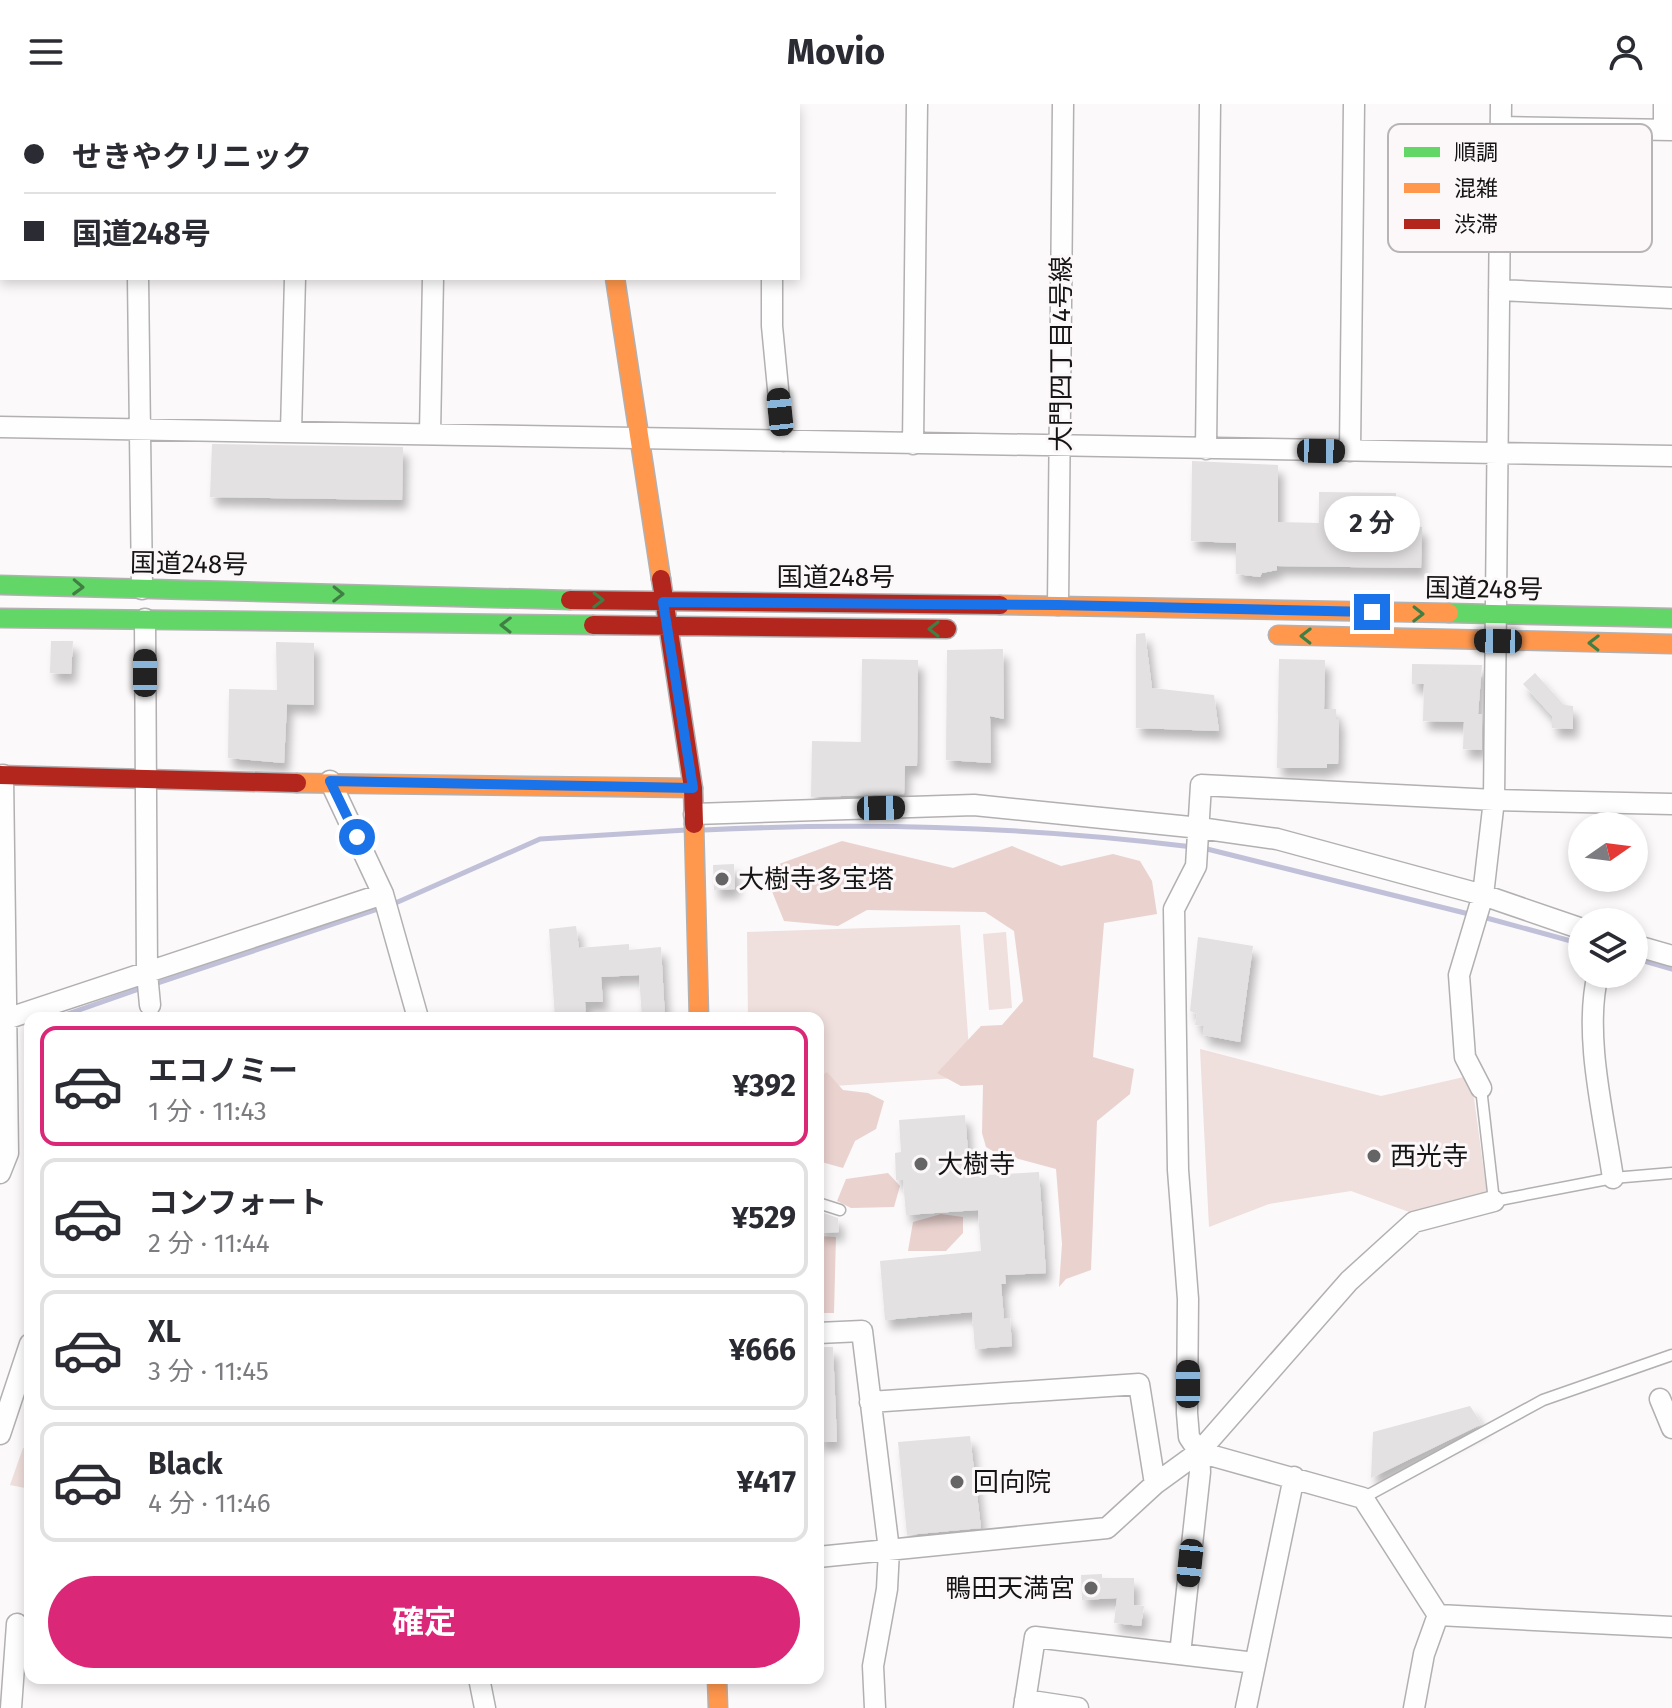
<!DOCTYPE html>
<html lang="ja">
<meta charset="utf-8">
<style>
:root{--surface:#fff;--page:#f7f7f7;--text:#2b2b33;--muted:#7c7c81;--line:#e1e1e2;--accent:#db2777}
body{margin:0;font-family:"Fira Sans","Noto Sans JP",sans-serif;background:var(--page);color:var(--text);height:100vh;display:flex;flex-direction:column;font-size:30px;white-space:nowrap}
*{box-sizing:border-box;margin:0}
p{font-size:26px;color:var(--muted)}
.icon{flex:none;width:44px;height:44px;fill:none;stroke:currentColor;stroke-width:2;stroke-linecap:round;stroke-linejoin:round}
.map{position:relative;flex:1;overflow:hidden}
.side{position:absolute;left:24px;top:908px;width:800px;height:672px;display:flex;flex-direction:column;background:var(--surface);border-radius:16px;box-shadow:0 4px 12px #0003}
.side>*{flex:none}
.top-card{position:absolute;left:0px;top:0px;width:800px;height:176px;box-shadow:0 4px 12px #0003;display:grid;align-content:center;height:176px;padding:0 24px;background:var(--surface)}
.needle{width:52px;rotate:76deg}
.controls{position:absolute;left:1568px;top:708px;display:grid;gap:16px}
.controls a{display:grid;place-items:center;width:80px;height:80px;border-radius:50%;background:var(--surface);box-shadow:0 4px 12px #0003;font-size:40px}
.end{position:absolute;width:36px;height:36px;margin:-18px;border:10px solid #1a73e8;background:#fff;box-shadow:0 0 0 4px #fff}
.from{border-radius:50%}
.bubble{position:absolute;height:56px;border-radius:28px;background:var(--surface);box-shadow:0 4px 12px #0003;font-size:26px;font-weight:700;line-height:56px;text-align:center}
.car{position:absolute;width:24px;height:48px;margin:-24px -12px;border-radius:10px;box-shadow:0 0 6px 2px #0007;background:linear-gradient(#222 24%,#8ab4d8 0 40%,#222 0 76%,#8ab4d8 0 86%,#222 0)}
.top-card b{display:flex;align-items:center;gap:28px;height:76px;font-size:30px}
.top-card b+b{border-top:2px solid var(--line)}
.top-card i{width:20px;height:20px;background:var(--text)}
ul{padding:14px 0 0;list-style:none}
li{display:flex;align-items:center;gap:24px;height:120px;margin:0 16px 12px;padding:0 8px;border:4px solid var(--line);border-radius:16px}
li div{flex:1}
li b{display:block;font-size:30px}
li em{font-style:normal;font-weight:700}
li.current{border-color:var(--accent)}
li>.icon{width:72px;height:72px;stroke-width:1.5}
.action{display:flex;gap:16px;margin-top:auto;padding:16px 24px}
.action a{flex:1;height:92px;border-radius:48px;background:var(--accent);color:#fff;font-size:32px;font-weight:700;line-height:92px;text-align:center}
header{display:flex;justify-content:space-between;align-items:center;height:104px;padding:0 24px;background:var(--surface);font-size:36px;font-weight:700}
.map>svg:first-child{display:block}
.green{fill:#efdfdd}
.forest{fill:#ead2cf}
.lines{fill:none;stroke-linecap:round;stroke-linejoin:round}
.stream{stroke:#c0c0d9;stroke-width:5}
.building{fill:#e3e1e2;filter:url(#shadow)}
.lane-casing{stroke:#b2b0b1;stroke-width:13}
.street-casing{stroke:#b2b0b1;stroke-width:23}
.fast-casing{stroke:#b2b0b1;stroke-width:21}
.slow-casing{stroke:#b2b0b1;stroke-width:21}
.jam-casing{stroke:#b2b0b1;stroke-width:21}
.lane{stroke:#fefefe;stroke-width:10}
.street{stroke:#fefefe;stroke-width:20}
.fast{stroke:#63d668;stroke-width:18}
.slow{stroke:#ff974d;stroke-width:18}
.jam{stroke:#b3261e;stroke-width:18}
.oneway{stroke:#407f43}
.route{stroke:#1a73e8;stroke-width:10}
.poi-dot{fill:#666565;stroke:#fcf8fa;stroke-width:3}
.labels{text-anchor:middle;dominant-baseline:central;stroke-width:6;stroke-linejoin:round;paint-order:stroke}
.street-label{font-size:26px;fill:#161515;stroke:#fcf8fa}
.poi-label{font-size:26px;fill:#161515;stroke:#fcf8fa;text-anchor:start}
.key{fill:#fcf8fa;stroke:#b7b4b5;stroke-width:2}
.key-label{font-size:22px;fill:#161515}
</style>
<header><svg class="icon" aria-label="menu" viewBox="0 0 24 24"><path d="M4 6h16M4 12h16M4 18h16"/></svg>Movio<svg class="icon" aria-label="person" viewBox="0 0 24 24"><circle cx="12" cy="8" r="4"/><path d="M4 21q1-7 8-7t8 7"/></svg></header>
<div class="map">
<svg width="1672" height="1604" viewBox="0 0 1672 1604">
<defs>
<filter id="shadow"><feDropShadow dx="5" dy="9" stdDeviation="4" flood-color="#0004"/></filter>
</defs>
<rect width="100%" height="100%" fill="#fbf9fa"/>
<path class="green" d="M960,821L971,973L818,983V914H748L747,828Z
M1006,828L1012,904L989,906L983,830Z
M1200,945L1381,992L1464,973L1474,994L1487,1091L1412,1109L1351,1087L1269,1100L1209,1123Z
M23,1344L30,1345V1385L10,1381Z"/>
<path class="forest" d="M842,737L953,764L1012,742L1061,762L1113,750L1140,757L1152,777L1157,810L1104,819L1093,953L1134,965L1130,990L1097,1017L1091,1166L1066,1175L1059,1183L1062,1140L1056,1065L996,1049L986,1043L982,1029L983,981L961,982L937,969L981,922L1002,921L1023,897L1014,827L985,808L867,806L838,822L784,817L769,780L779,760Z
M827,968L843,986L868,989L884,997L876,1025L855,1037L843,1064L818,1057V974Z
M888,1069L900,1082L894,1103L851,1104L837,1097L846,1075Z
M941,1110L963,1113V1129L946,1147H908L913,1118Z
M818,1132L836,1133L834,1209H818Z"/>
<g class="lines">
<path class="stream" d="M704,726C866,718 1032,723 1193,743
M1203,744L1473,811
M391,801L540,735L686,726
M1483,813L1582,840
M1634,854L1672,865
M152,881L381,804
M56,914L142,884"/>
</g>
<path class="building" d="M212,340L403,343L402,396L210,393Z
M1192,357L1278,361V418L1319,419V388L1396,389V423H1422L1421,464L1277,462V466L1262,469L1260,473L1236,470V439L1191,437Z
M1145,529L1152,584L1214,591L1219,627L1136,624V530Z
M51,537H73L71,570L50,569Z
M276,538L314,539V601L287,600L284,659L228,654L229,585L277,586Z
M1003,545L1004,615L990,612L991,659L946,656L947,546Z
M862,555L918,556L917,662H905L904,690L811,693L812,637L861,638Z
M1279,555L1325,556L1324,605H1336V615H1339L1338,660H1327V664H1277Z
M1412,560L1482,561L1478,610H1482V646L1463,645L1464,618L1423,617L1424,580H1412Z
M1535,569L1564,601L1573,602V625L1552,624V612L1523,580Z
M734,760L735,785L714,786L713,761Z
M576,822L579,844L629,840V846L661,843L665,914H642L639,871L601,873L603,898H585L586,914H555L549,825Z
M1198,833L1253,842L1240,938L1203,931L1204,922L1195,921L1197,910L1190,907Z
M965,1011L970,1072L1039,1068L1046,1169L1005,1171L1006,1180H1001L1004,1215L1010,1214L1012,1242L975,1245L972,1208L885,1216L880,1157L981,1147L978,1106L906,1111L903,1076H896L895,1049L901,1048L899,1016Z
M818,1107L838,1114L839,1128L818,1129Z
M818,1243H833L837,1338H818Z
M1470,1302L1482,1320L1371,1374L1373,1328Z
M970,1332L981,1424L907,1431L898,1338Z
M1102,1470V1474H1134V1501L1144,1502L1141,1522L1114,1519L1117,1494L1082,1496L1081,1471Z"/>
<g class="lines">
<defs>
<path id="lane" d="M1481,984L1494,1097L1613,1074L1672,1069
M818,1099L840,1106
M1363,1394L1543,1296L1672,1251"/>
<path id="street" d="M136,0V2
M299,2V0
M437,2V0
M774,2V0
M1501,23L1672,26
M1664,26V0
M138,174L142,485
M772,174V222L783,337
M1499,186L1672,194
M0,323L1672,352
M291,327L295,174
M430,329L433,174
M913,340L917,0
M1206,345L1210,0
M1350,347L1354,0
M1058,501L1063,0
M145,515L147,869L150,901
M330,677L383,790L418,914
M694,710L974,701L1200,724L1277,735L1483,791L1582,825
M1634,841L1672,852
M1598,870C1583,930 1604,1013 1613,1074
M0,917L383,790
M1481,984L1465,953L1459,871L1483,791L1494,696L1501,0
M0,1069L8,1049L3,671
M818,1229L862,1227L889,1446L887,1485L873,1562L875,1604
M1660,1295L1672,1324
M870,1298L1139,1280L1155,1380
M0,1330L30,1240
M1199,1348L1363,1394L1438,1511
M818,1453L1107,1424L1155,1380L1199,1348L1349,1177L1414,1118L1494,1097
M1438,1511L1672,1523
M1180,1550L1200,1368L1199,1348L1189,1333L1187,1309L1188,1195L1178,1066L1174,805L1196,762L1201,681L1494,696L1672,700
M479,1574L485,1604
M1025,1596L1078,1604
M11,1604L17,1520
M1024,1604L1035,1533L1255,1559
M1246,1604L1294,1373
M1414,1604L1424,1550L1438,1511"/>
<path id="fast" d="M0,481L570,496
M1449,509L1672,514
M0,514L593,521"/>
<path id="slow" d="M619,0V2
M615,174L661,475
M1000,501L1449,509
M1278,531L1672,540
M297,679L693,684
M694,720L699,914
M717,1574L718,1604"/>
<path id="jam" d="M661,475L693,684L694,720
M570,496L1000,501
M593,521L947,525
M0,671L297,679"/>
</defs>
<use href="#lane" class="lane-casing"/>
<use href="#street" class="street-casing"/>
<use href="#fast" class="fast-casing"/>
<use href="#slow" class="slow-casing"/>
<use href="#jam" class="jam-casing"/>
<use href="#lane" class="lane"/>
<use href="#street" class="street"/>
<use href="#fast" class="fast"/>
<use href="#slow" class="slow"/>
<use href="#jam" class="jam"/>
</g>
<defs><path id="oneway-chevron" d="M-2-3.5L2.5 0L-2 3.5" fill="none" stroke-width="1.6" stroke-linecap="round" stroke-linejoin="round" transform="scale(2)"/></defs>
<g class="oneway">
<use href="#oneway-chevron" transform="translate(78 483) rotate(2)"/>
<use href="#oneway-chevron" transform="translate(338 490) rotate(1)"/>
<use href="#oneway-chevron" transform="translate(598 496) rotate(1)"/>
<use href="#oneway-chevron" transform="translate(1418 510) rotate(1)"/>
<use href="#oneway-chevron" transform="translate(506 521) rotate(-179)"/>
<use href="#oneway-chevron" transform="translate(934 525) rotate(-180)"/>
<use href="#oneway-chevron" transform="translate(1306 532) rotate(-179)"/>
<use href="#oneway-chevron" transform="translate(1594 539) rotate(-179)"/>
</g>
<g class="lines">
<path class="route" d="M357,733L330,677L693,684L663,498L1058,501L1372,508"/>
</g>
<g class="poi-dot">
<circle cx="722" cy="775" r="8"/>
<circle cx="1374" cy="1052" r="8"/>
<circle cx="921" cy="1060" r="8"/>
<circle cx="957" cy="1378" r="8"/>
<circle cx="1091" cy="1484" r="8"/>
</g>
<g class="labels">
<g class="street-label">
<text transform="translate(1061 250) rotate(-90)">大門四丁目4号線</text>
<text transform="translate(189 460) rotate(1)">国道248号</text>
<text x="836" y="473">国道248号</text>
<text transform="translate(1484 485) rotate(1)">国道248号</text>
</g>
<g class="poi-label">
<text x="738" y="775">大樹寺多宝塔</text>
<text x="1390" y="1052">西光寺</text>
<text x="937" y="1060">大樹寺</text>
<text x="973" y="1378">回向院</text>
<text x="1075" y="1484" text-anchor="end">鴨田天満宮</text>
</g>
</g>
<rect x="1388" y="20" width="264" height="128" rx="12" class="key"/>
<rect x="1404" y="43" width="36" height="10" fill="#63d668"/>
<rect x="1404" y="79" width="36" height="10" fill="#ff974d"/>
<rect x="1404" y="115" width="36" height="10" fill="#b3261e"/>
<g class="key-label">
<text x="1454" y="56">順調</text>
<text x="1454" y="92">混雑</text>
<text x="1454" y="128">渋滞</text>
</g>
</svg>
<div class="controls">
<a><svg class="needle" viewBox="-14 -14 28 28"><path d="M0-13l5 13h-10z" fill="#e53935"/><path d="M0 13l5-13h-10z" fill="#7c7c81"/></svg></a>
<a><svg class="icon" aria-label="layers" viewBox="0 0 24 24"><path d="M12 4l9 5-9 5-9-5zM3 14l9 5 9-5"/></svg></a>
</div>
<i class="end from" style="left:357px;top:733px"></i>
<i class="end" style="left:1372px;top:508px"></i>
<div class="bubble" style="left:1324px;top:392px;width:96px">2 分</div>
<i class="car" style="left:780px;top:308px;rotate:354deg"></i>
<i class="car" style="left:1321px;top:347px;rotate:91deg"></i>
<i class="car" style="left:1498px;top:537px;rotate:271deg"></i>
<i class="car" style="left:145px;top:569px;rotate:0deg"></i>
<i class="car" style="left:881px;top:704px;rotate:89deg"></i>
<i class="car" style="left:1188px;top:1280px;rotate:0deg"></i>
<i class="car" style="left:1190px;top:1459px;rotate:186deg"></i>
<div class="top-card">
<b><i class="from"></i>せきやクリニック</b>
<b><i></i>国道248号</b>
</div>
<section class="side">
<ul>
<li class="current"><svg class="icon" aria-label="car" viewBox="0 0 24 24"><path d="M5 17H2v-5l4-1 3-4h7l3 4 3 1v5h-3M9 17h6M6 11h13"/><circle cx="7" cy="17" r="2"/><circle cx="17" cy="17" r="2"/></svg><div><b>エコノミー</b><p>1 分 · 11:43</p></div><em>¥392</em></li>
<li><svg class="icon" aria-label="car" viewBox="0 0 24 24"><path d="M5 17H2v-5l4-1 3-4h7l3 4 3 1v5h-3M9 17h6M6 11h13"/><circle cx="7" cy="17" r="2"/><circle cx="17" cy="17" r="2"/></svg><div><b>コンフォート</b><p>2 分 · 11:44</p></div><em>¥529</em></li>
<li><svg class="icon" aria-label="car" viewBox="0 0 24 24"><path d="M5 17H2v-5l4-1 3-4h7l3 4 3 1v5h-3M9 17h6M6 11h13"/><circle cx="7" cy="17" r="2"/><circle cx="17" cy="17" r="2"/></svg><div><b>XL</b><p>3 分 · 11:45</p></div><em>¥666</em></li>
<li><svg class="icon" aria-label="car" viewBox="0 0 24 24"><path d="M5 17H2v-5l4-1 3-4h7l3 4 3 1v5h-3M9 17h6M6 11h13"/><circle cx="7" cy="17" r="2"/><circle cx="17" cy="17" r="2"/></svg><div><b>Black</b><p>4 分 · 11:46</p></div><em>¥417</em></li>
</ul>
<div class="action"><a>確定</a></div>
</section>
</div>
